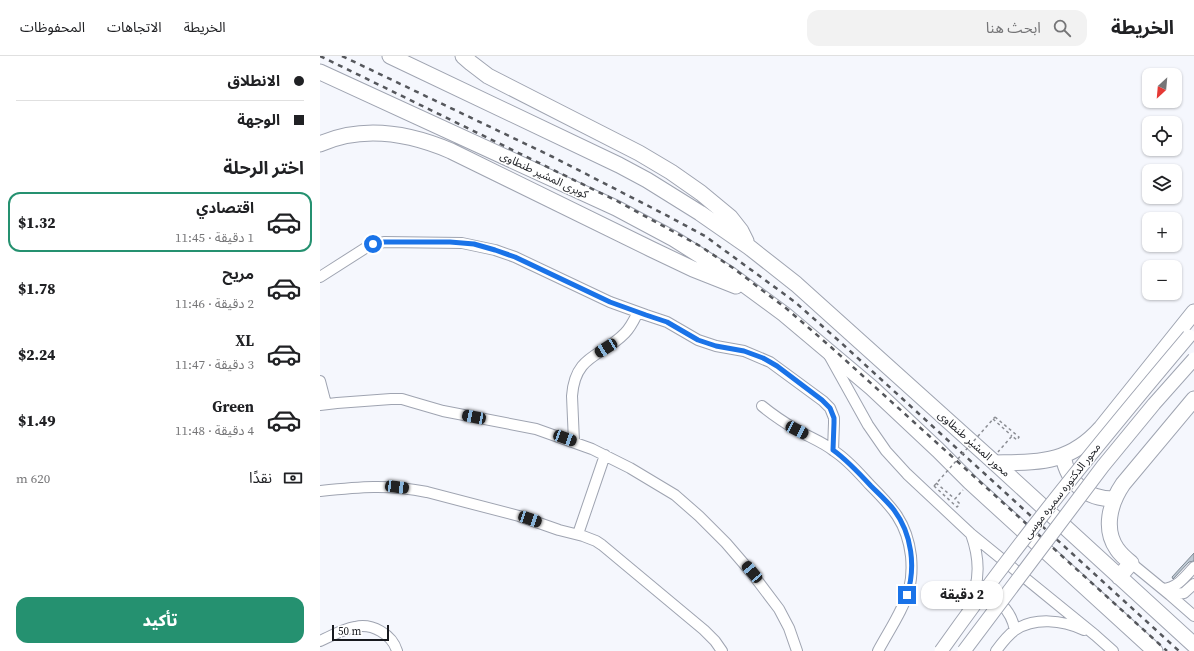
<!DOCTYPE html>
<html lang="ar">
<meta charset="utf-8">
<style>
:root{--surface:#fff;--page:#f2f2f2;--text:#202124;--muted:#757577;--line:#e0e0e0;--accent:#259170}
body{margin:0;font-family:"Source Serif 4","Noto Sans Arabic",serif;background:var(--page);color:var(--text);direction:rtl;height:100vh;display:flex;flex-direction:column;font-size:15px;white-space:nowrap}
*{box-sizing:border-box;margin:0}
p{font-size:13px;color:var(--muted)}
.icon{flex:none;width:22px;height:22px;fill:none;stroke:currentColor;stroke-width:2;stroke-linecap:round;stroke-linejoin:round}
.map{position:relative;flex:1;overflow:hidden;direction:ltr}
.panel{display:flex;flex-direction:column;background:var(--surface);width:320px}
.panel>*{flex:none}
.top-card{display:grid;align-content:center;height:88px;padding:0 16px;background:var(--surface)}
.needle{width:26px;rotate:206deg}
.buttons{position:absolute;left:822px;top:12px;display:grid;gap:8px}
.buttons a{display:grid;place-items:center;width:40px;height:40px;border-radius:8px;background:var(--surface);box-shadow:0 1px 3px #0004;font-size:20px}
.scale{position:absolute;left:12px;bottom:10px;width:57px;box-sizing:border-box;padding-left:4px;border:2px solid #181a1f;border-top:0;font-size:11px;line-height:14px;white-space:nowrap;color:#181a1f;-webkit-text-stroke:3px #fff;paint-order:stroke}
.end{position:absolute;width:18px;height:18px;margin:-9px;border:5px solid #1a73e8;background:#fff;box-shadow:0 0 0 2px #fff}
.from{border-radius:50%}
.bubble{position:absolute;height:28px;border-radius:12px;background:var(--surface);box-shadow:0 1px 3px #0004;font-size:13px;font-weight:800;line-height:28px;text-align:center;direction:rtl}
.car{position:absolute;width:12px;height:24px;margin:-12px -6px;border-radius:5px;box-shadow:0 0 3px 1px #0007;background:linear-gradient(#222 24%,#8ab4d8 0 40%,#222 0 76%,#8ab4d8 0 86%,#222 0)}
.top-card b{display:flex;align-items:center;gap:14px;height:38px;font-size:15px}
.top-card b+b{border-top:1px solid var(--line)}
.top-card i{width:10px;height:10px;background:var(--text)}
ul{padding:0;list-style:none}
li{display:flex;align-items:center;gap:12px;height:60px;margin:0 8px 6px;padding:0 8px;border:2px solid transparent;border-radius:12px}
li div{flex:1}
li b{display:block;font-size:15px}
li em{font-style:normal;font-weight:800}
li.active{border-color:var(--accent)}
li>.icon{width:36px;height:36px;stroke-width:1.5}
h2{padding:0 16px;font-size:18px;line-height:48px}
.pay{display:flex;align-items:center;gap:10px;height:44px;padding:0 16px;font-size:15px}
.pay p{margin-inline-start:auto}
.button{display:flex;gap:8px;margin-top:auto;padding:8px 16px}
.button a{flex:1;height:46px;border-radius:12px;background:var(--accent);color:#fff;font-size:16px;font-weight:800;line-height:46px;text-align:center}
header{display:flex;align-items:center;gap:24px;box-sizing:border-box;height:56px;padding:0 20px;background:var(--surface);border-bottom:1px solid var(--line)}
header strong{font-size:19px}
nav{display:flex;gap:22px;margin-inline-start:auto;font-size:14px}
.search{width:280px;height:36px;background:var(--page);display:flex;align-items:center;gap:10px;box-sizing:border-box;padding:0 14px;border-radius:12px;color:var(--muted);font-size:15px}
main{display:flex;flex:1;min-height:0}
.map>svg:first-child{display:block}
.building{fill:#bcc7d2;stroke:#7f8993}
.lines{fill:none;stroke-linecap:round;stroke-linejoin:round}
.minor-casing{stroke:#9fa4b1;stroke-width:12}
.highway-casing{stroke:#9fa4b1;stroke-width:17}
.path{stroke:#8b8d93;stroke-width:1.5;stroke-dasharray:3 3;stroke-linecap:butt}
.minor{stroke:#fff;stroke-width:10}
.highway{stroke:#fff;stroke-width:15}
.rail{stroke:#55575c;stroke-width:2.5;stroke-dasharray:5 5;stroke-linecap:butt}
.major-bridge-casing{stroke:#9fa4b1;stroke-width:15;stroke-linecap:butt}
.path-bridge{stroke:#8b8d93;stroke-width:1.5;stroke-dasharray:3 3;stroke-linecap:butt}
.major-bridge{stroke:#fff;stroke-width:13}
.route{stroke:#1a73e8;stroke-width:5}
.labels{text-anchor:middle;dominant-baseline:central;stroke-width:3;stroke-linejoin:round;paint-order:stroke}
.street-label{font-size:11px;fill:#181a1f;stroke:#fff}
</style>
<header>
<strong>الخريطة</strong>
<div class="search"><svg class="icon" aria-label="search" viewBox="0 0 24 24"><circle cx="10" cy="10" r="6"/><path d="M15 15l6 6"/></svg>ابحث هنا</div>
<nav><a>الخريطة</a><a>الاتجاهات</a><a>المحفوظات</a></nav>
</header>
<main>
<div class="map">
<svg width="874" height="595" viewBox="0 0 874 595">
<rect width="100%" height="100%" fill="#f5f7fd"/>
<path class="building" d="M874,497V505L869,506L853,523L852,521Z"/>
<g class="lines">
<defs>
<path id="minor" d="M0,221L47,191L64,186L142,187L175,194L195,201L290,246L326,259L347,266L378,284L396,290L424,295L450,306L503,345L510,352L514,362V367L513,394
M509,299L548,369L566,395L587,418L651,478L775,579L793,595
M0,325L6,348
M0,349L17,347L71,343H82L92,346L123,355L216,373L272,393L310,412L355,439L379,460L406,487L431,516L459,553L469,572L477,595
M442,350C453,359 465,367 477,374C489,381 503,386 514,395C528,404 538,416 549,428C572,451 587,466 591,500C592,511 592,522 589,533C584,553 568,576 558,595
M254,386L252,340C255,298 282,301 305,277C311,271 314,264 318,256
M0,435C39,431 68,428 107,436L199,460L239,474L263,480L276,485L282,489L384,574L395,585L402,595
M258,478L285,399
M811,507L850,539L874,560
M843,533C857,532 865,521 874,511
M657,536C677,540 691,554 695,574
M850,539L864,537L874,528
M647,551C661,528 660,503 651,478
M0,585C11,580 23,573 35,571C52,567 72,578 77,595
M676,595C681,588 687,580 695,574C715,561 742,564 764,574"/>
<path id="highway" d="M70,0L299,109L327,124L380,157L429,191L476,228L675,407L874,589
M143,0L151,7L168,20L319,97L351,116L381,137L410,161L421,175L426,185
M0,16L296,152L354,183L411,219L464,258L552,332L618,394L650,426L835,595
M0,88C43,69 89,77 131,95L331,193L373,213L416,230
M743,400C748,427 766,443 794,443
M675,407C719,406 749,408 781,372L874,256
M799,521L811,507C806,503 801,499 797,493C783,473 790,447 803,428L874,343"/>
</defs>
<use href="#minor" class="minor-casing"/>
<use href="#highway" class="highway-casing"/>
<path class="path" d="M675,361L699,381L697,384L692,380L678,396
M673,363L692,380
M616,427L635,443
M614,430L637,451L640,448L635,443L643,434"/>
<use href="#minor" class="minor"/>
<use href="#highway" class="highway"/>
<path class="rail" d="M0,0L297,145L380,190L413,212L467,253L512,292L847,595
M22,0L233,101L344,158L385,180L475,246L518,284L859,595"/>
<defs>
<path id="major-bridge" d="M621,595C698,486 783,382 869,280
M644,595L783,410L834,348L874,303"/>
</defs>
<use href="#major-bridge" class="major-bridge-casing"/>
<path class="path-bridge" d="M614,430L675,361"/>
<use href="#major-bridge" class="major-bridge"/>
</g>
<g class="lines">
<path class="route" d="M53,188L64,186H130L154,188L175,194L195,201L290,246L326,259L347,266L378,284L396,290L424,295L443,302L457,310L502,344L510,352L514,362V367L513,394C527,404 539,417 551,430C559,438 567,445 574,454C592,478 596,511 587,539"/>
</g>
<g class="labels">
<g class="street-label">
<text transform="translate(224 119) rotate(25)">كوبرى المشير طنطاوى</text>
<text transform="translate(654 388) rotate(42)">محور المشير طنطاوى</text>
<text transform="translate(742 435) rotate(-52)">محور الدكتوره سميره موسى</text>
</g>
</g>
</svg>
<div class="buttons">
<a><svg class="needle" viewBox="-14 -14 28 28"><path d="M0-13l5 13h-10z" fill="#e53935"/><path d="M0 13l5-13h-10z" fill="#757577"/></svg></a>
<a><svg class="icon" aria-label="locate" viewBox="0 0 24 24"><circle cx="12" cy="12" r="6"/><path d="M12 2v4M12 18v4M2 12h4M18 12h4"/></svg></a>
<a><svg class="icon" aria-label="layers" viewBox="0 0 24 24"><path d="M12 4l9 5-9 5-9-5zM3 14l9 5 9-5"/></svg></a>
<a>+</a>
<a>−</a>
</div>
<div class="scale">50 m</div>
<i class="end from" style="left:53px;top:188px"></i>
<i class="end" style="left:587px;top:539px"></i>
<div class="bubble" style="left:601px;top:525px;width:82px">2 دقيقة</div>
<i class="car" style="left:286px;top:292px;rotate:238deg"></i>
<i class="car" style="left:154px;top:361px;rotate:281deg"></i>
<i class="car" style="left:477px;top:374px;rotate:117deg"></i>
<i class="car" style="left:245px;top:382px;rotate:110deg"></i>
<i class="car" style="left:77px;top:431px;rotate:97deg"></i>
<i class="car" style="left:210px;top:463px;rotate:109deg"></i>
<i class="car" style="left:432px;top:516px;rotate:320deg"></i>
</div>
<section class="panel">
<div class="top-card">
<b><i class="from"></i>الانطلاق</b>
<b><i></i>الوجهة</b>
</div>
<h2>اختر الرحلة</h2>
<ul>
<li class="active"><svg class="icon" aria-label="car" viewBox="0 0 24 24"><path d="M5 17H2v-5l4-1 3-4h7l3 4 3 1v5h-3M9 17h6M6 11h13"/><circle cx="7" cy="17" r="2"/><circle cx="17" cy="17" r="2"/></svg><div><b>اقتصادي</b><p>1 دقيقة · 11:45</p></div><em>$1.32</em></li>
<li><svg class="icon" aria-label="car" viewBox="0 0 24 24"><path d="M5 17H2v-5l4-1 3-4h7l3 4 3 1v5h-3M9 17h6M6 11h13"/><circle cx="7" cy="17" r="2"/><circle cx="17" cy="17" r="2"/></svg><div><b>مريح</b><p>2 دقيقة · 11:46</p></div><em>$1.78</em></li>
<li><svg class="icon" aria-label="car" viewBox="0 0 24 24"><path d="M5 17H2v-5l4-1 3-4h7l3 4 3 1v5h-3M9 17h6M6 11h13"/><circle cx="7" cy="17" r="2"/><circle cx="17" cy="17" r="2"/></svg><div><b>XL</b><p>3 دقيقة · 11:47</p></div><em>$2.24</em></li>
<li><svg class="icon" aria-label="car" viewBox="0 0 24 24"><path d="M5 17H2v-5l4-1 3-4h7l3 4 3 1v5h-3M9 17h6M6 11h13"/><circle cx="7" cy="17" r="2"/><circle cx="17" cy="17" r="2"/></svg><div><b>Green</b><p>4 دقيقة · 11:48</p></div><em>$1.49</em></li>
</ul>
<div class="pay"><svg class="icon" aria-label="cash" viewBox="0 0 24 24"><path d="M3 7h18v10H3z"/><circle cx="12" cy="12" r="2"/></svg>نقدًا<p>620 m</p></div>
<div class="button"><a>تأكيد</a></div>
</section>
</main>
